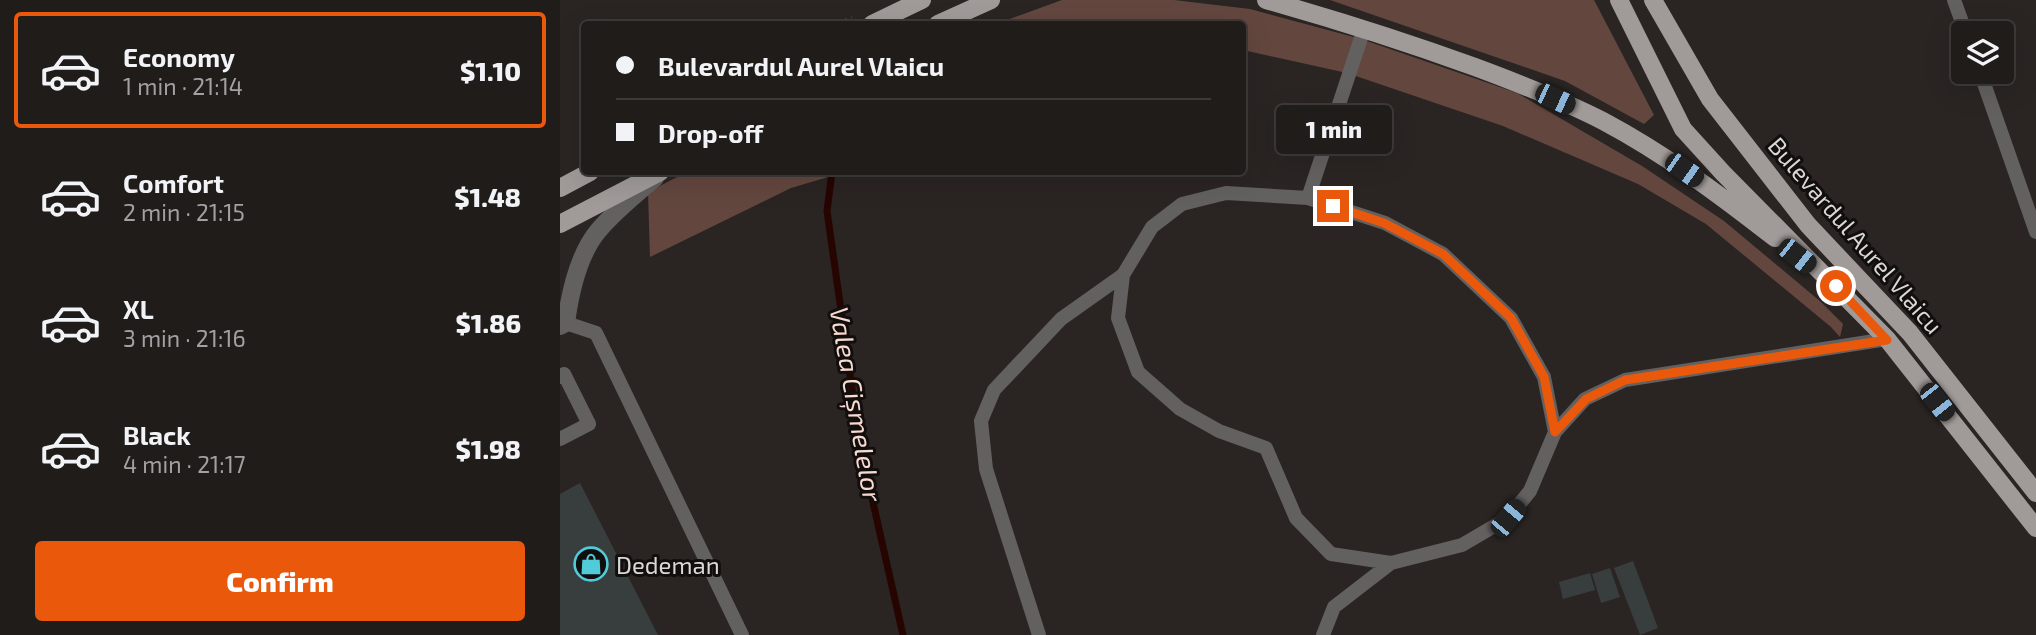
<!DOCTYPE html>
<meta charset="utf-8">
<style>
:root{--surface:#201c1a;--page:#2d2927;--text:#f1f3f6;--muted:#a2a1a2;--line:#3d3a39;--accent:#ea580c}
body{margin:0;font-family:"Exo 2",sans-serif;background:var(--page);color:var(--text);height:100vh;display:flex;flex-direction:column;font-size:26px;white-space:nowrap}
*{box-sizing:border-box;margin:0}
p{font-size:23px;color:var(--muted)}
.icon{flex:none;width:38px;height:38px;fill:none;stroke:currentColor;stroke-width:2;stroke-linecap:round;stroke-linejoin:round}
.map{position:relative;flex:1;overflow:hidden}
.panel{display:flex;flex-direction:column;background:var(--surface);width:560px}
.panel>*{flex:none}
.banner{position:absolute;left:21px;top:21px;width:665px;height:154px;border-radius:7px;box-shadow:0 7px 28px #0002,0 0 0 2px var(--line);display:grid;align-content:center;height:154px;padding:0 35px;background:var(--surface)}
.tools{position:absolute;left:1391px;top:21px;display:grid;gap:14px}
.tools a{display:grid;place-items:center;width:63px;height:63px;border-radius:7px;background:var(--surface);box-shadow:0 7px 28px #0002,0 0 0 2px var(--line);font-size:35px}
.end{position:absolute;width:32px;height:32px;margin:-16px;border:9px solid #ea580c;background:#fff;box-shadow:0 0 0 4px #fff}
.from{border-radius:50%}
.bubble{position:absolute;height:49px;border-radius:7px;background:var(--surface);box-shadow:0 7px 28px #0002,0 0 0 2px var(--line);font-size:23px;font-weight:800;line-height:49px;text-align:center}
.car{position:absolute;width:21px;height:42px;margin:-21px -10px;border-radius:9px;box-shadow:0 0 5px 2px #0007;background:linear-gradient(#222 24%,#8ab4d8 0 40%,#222 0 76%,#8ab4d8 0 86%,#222 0)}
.banner b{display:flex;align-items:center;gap:24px;height:66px;font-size:26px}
.banner b+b{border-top:2px solid var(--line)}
.banner i{width:18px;height:18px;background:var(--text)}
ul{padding:12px 0 0;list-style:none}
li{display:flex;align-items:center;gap:21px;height:116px;margin:0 14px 10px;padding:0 21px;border:4px solid transparent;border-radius:7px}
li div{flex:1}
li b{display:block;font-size:26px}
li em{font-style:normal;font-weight:800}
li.selected{border-color:var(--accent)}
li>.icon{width:63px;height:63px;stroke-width:1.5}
.primary-button{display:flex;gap:14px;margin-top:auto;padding:14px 35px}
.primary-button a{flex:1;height:80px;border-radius:7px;background:var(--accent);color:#fff;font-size:28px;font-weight:800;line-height:80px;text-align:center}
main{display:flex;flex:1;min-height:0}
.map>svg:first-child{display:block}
.green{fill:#63473f}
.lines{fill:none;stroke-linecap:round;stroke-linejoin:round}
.stream{stroke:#260400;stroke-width:7}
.building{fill:#383e3e}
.path{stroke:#686362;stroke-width:4.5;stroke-dasharray:2 5;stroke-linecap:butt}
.lane{stroke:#636060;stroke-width:14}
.street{stroke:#636060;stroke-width:18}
.primary{stroke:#a09b99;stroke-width:18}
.route{stroke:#ea580c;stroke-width:9}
.labels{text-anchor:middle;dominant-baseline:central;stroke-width:6;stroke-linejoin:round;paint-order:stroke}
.street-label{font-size:24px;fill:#dbd7d6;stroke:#110e0e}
.poi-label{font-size:24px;fill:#dbd7d6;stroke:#110e0e;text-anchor:start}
.water-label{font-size:26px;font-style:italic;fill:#f9dad1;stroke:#110e0e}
</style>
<main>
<section class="panel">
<ul>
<li class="selected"><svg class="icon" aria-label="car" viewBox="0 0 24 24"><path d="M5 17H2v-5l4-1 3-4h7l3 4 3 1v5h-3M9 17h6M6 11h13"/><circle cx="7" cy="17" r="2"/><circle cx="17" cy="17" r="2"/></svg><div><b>Economy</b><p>1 min · 21:14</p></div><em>$1.10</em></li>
<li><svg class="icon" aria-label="car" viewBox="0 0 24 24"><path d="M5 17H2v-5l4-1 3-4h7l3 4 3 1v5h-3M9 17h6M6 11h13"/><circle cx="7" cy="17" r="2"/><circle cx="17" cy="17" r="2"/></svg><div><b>Comfort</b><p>2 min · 21:15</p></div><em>$1.48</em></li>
<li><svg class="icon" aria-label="car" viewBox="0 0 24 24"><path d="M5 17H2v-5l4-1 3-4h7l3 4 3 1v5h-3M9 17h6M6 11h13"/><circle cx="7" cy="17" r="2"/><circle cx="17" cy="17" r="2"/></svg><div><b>XL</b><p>3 min · 21:16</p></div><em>$1.86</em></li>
<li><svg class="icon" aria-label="car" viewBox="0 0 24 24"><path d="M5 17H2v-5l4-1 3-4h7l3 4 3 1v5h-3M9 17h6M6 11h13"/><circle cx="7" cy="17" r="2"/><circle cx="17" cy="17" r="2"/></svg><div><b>Black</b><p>4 min · 21:17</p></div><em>$1.98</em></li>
</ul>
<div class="primary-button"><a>Confirm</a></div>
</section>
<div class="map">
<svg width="1476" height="635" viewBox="0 0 1476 635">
<rect width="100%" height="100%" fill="#2a2523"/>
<path class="green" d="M502,0H614L690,9L801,39L957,93L1082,166L1164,221L1261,302L1283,324L1280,337L1271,327L1146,224L1078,184L943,126L787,73L683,50L682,24H436Z
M770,0H1034L1094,115L1084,124L1005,81Z
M127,172H285L231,188L90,257L88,192Z"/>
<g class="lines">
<path class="stream" d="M272,172L267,211L300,445L343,635"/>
</g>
<path class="building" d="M20,483L98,635H0V494Z
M1073,561L1098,628L1080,635L1054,568Z
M1050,568L1060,597L1041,603L1032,574Z
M1030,573L1035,590L1003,599L999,582Z"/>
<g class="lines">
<path class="path" d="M279,24L292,18"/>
<path class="lane" d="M1394,0L1406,33
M1420,72L1476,232
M748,198L804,29
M563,275L558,318L578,372L620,409L659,431L706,448L736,518L771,554L831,563L902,545L948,518L970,491L995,432L1025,399L1065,380L1327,339
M6,323L36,333L182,635
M0,377L4,374L29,424L0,439
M479,635L426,469L421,421L434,390L501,319L563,275L592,227L622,204L666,193L748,198L825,223L883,254L951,318L984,377L995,432
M763,635L774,607L831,563"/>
<path class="street" d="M0,326L6,323C10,293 19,254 38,231C55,211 75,195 95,178"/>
<path class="primary" d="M706,0C777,20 846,42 915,67C958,83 1002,100 1043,121C1105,154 1160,195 1215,238
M1059,0L1123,129L1163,173L1327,339L1476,528
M1093,0L1150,99L1248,225L1350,333L1476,493
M312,24L362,0
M378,24L431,0
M0,188L30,172
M0,224L100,172"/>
</g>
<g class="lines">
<path class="route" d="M773,206L824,223L883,254L951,318L984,377L995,432L1026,399L1065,380L1327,340L1276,286"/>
</g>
<defs>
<symbol id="shop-ring" viewBox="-11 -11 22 22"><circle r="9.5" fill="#110e0e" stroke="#52cbd9" stroke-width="1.5"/><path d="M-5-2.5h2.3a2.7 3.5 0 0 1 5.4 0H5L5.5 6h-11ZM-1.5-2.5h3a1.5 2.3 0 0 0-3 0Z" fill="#52cbd9"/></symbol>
</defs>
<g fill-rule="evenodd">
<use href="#shop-ring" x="12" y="545" width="38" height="38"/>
</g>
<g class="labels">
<g class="street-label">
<text transform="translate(1296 235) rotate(49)">Bulevardul Aurel Vlaicu</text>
</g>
<g class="poi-label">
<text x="56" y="564">Dedeman</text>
</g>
<g class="water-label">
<text transform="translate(297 404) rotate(80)">Valea Cișmelelor</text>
</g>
</g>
</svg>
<div class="tools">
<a><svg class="icon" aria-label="layers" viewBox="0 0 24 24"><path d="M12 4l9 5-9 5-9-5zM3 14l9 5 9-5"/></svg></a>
</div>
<i class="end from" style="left:1276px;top:286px"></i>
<i class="end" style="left:773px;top:206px"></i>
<div class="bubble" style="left:716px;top:105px;width:116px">1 min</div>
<i class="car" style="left:995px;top:99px;rotate:115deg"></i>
<i class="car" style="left:1124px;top:170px;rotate:125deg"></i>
<i class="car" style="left:1237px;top:256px;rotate:128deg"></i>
<i class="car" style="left:1377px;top:402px;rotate:142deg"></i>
<i class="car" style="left:948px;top:518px;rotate:40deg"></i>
<div class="banner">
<b><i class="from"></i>Bulevardul Aurel Vlaicu</b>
<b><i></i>Drop-off</b>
</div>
</div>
</main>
